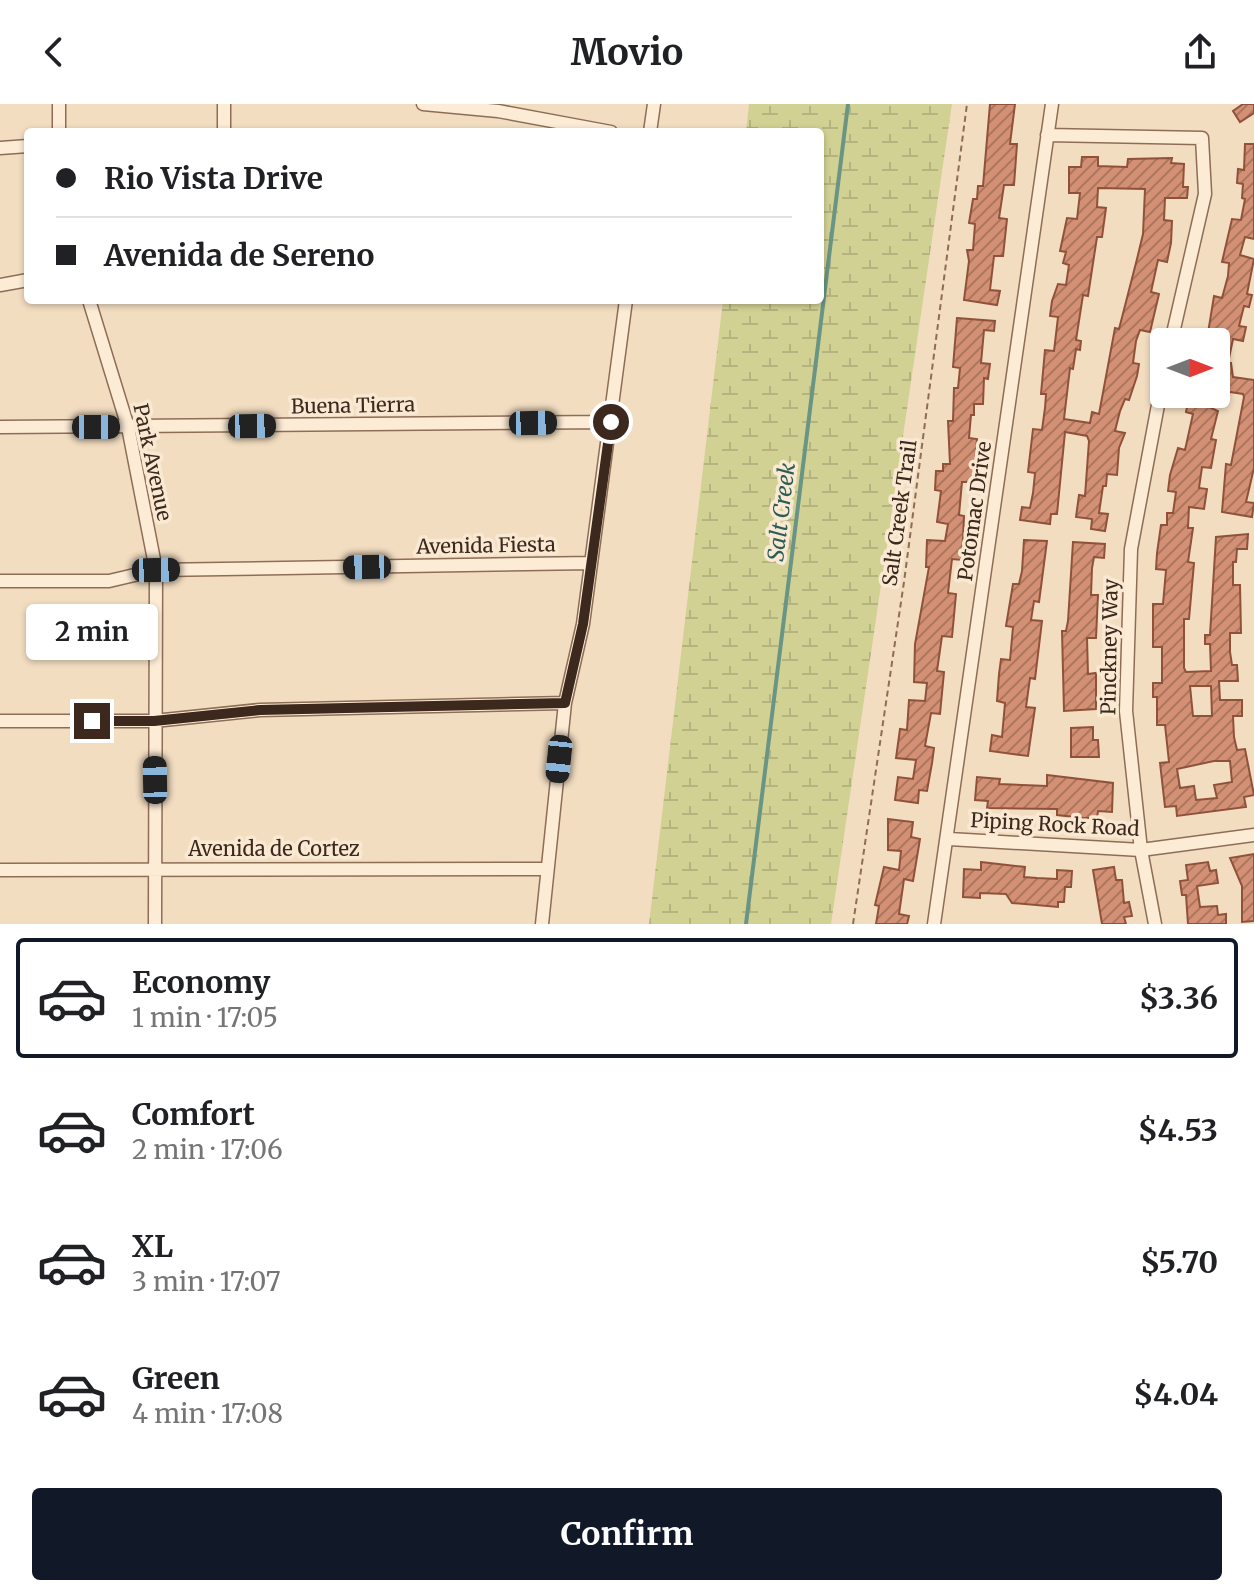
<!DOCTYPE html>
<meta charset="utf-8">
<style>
:root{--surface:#fff;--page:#f6f6f6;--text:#202124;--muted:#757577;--line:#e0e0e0;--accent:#111827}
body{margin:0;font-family:Merriweather,serif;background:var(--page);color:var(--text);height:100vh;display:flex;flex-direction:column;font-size:30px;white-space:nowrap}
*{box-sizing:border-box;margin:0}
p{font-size:26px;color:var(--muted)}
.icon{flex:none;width:44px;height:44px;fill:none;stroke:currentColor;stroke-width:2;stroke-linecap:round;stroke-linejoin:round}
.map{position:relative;height:820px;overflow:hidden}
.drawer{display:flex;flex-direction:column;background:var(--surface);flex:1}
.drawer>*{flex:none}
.guide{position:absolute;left:24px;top:24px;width:800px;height:176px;border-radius:8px;box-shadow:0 2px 6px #0004;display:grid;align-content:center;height:176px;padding:0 32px;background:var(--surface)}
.needle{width:52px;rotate:90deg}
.controls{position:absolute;left:1150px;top:224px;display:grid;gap:16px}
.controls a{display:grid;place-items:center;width:80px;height:80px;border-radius:8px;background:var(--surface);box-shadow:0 2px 6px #0004;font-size:40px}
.end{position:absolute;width:36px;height:36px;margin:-18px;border:10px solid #3c281c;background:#fff;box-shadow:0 0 0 4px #fff}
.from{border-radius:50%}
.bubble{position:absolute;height:56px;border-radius:8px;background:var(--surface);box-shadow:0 2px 6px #0004;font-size:26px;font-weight:700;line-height:56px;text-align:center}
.car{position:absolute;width:24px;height:48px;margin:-24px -12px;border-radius:10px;box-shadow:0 0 6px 2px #0007;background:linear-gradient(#222 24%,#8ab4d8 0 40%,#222 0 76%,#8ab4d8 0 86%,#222 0)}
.guide b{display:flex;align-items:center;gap:28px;height:76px;font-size:30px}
.guide b+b{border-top:2px solid var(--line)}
.guide i{width:20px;height:20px;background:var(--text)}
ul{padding:14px 0 0;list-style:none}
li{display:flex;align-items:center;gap:24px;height:120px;margin:0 16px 12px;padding:0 16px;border:4px solid transparent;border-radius:8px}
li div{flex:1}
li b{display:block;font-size:30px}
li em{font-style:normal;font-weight:700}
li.selected{border-color:var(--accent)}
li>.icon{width:72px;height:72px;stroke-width:1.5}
.action{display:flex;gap:16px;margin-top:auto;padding:16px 32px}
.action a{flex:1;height:92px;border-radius:8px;background:var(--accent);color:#fff;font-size:32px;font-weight:700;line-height:92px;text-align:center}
header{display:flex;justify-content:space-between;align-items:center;height:104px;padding:0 32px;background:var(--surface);font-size:36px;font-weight:700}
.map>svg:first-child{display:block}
.wetland{fill:url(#wetland-marsh)}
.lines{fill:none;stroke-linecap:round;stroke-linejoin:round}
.stream{stroke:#6a9484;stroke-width:4}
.building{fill:url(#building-hatch);stroke:#90513a;stroke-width:2;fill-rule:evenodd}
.minor-casing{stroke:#8e6d57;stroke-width:15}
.path{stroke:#8e6d57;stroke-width:2;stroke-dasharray:6 4;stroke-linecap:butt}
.minor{stroke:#fcecd6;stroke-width:12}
.route{stroke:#3c281c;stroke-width:10}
.labels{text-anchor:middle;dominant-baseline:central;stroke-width:7;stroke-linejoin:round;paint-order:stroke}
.street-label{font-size:20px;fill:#3c281c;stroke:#f9e9d2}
.water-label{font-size:22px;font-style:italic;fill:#2a5d54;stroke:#f9e9d2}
</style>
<header><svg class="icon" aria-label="back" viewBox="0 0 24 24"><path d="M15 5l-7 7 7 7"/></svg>Movio<svg class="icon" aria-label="share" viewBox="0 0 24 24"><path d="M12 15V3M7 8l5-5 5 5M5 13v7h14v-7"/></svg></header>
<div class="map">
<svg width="1254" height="820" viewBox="0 0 1254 820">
<defs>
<pattern id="wetland-marsh" width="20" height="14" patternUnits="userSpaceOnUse" patternTransform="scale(2)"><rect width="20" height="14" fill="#d2d194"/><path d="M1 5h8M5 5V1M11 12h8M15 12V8" fill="none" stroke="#b5b37f"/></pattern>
<pattern id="building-hatch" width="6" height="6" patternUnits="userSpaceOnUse" patternTransform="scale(2)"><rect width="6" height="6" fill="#d49074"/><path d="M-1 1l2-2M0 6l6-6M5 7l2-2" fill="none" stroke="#ad765e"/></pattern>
</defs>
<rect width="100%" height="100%" fill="#f2ddc1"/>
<path class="wetland" d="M749,0H952L831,820H649L723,196H820V28H746Z"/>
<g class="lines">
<path class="stream" d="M746,820L848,0"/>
</g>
<path class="building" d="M990,0H1015L1010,40H1017L1014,81H1004L999,114L1007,115L1003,152H994L990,186L1000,187L997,201L964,196L969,157L967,146H973L975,120L969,119L973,95H977L978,82H983Z
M1243,0H1254V9L1240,18L1233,7Z
M1245,40H1254V135L1245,133L1240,151L1254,155L1247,190L1252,191L1249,203L1244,202L1239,222L1246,223L1243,237L1233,235L1228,259H1231L1233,273L1254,276V364L1246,398L1254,399L1252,413L1222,408L1226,360L1231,361L1244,293L1243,290L1216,286V238L1207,235L1214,192L1222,194L1228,172L1229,159L1222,158L1232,115L1241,116L1245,95L1242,94L1243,80L1237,79L1238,65L1244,66Z
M1082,53H1098V62L1127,63L1128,55L1172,54L1171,59L1184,60L1183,83H1188L1187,94H1165L1164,116L1172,117L1171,139L1167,158L1158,156L1151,188L1159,190L1150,228L1140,226L1136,237L1133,259L1139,260L1137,272L1129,296L1125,295L1120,307L1115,327L1125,329L1119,344L1117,371L1107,370L1106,382H1103L1099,409L1108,410L1105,427L1091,425L1092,415L1076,413L1079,391L1085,392L1089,337L1087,332L1065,328L1057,410H1051L1050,420L1020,416L1022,403L1030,404L1033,389L1035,369L1028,368L1033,325L1042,326L1045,304L1046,290H1041L1045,246L1054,247L1058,213L1050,212L1052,197L1058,180L1066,181L1069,161L1063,159L1066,148L1060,147L1067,114L1077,115L1080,89H1069V63H1081ZM1098,84L1145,85L1143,130L1137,155L1119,225L1115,224L1099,310L1092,308L1090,319L1064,315L1070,264L1073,265L1076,245L1080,246L1081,237L1076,236L1083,191L1088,192L1097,133H1102L1106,104L1097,103Z
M957,214L995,217L994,227L984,226L981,259L990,260L988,275L984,274L983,300H974V311H971L969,334L977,335L973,378H962L959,411L964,412L962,456L952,455L948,489L956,490L952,533L942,532L937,567L944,568L940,610L931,609L925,642L934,644L932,659L927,687L919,686L918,699L895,696L898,673L913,675L916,656L896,654L900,625L907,626L909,596L925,597L927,579L914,578L915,540L929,463H926L927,436L945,437L948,420L937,418L941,387L935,386L936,367H943V360H950L948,317H953L954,284H958L960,264L953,263Z
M1189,294L1218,307L1211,335L1216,336L1211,364L1202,363L1199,384L1207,385L1204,405L1189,403L1188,424H1193L1188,458L1194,459L1189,515H1184V564L1186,568L1211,567L1210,540H1205V531H1210L1216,433L1248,430L1247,445H1237L1236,458H1233V481H1240L1241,529H1230V548L1232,561H1237L1238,577H1219L1220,596H1242V612H1233L1234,633L1237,646L1245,645L1254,691L1244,693L1246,703L1177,712L1176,702L1165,703L1160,659L1169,658L1165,621H1157V593H1153V579H1162V543H1153V500H1163L1166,466L1156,465L1157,449L1161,421H1167V409H1173L1176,388L1168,387L1170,371L1178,344L1185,346L1193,310L1186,308ZM1190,582H1211L1212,612H1193ZM1214,657H1230L1232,678L1214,681L1217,694L1196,696L1194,682L1180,684L1177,665Z
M1024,436L1047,437L1039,498L1034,497L1031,516L1042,517L1035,575L1030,574L1026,603L1035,604L1028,652L990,647L992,631L1002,633L1005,599L997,597L999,570L1001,555L1010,556L1013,523L1006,522L1013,480H1019L1022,467Z
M1073,438L1105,440L1104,454L1094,453L1092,464L1091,491H1098L1096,534H1087L1088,570L1096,569V605L1064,607L1062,527H1066L1068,517Z
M1093,623V636H1098L1099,653H1071V624Z
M1047,671L1113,679L1112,708L1098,707L1097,714H1084L1057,711V705L987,704L988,697L975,696L977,673L1000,675L999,680L1047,682Z
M888,715L913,718L911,733L920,735L913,777L904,775L899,810L909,812L907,820H876L879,802L875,801L884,763L899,766L901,747L888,746Z
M1254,750V817L1242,818V782L1230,754Z
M981,758L1025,763L1024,773L1037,774L1057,775V766L1072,767L1071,783H1065L1064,798H1058V803L1012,799L1006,790L980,789V794L963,793L964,765L981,766Z
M1208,758L1210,767L1216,766L1218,779L1197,782L1200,803L1217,802L1218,811L1226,810V820H1188L1186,791H1182L1180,777L1188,776L1186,761Z
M1114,763L1116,776H1122L1124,799L1129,798L1132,812L1124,813L1126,820H1102L1093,766Z"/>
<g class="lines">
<defs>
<path id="minor" d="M224,0V28
M423,0L498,7L611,28
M59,28V0
M650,28L654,0
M1047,31L1202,34L1205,90L1171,238
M0,44L28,42
M0,181L28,176
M89,196L128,323L156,466L155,820
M0,323L611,318
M0,477H109L156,466L591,459
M0,617H154L260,606L565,599
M949,735L1141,746L1254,731
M0,766L547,765
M542,820L565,599L583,520L626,196
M934,820L1052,0
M1155,820L1141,746L1126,607L1131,445L1164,269"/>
</defs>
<use href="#minor" class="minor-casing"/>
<path class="path" d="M853,820L904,478L967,0"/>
<use href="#minor" class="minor"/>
</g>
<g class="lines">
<path class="route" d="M92,617H154L260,606L565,599L583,520L611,318"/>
</g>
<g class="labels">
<g class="street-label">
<text transform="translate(353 301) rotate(-1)">Buena Tierra</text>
<text transform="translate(153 358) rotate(78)">Park Avenue</text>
<text transform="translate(974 407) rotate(-82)">Potomac Drive</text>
<text transform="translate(899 409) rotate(-82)">Salt Creek Trail</text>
<text transform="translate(486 441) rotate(-1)">Avenida Fiesta</text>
<text transform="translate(1109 543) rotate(-89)">Pinckney Way</text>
<text transform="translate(1055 720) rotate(3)">Piping Rock Road</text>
<text x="274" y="744">Avenida de Cortez</text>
</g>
<g class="water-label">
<text transform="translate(781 408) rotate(-83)">Salt Creek</text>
</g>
</g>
</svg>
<div class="controls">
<a><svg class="needle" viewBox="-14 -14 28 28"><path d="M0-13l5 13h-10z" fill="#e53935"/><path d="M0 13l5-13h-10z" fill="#757577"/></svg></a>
</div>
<i class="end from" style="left:611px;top:318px"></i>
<i class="end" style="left:92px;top:617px"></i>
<div class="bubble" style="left:26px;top:500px;width:132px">2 min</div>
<i class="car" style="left:533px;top:319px;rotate:89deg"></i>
<i class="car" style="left:252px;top:322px;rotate:89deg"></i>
<i class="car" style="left:96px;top:323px;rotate:90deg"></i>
<i class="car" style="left:367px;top:463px;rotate:269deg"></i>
<i class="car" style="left:156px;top:466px;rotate:89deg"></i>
<i class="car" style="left:559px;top:655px;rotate:186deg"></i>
<i class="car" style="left:155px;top:676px;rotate:359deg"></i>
<div class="guide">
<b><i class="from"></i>Rio Vista Drive</b>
<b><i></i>Avenida de Sereno</b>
</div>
</div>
<section class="drawer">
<ul>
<li class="selected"><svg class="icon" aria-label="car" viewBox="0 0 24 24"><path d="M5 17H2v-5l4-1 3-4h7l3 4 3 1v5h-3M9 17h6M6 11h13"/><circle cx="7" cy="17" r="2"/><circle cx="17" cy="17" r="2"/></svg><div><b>Economy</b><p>1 min · 17:05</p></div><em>$3.36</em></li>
<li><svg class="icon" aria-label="car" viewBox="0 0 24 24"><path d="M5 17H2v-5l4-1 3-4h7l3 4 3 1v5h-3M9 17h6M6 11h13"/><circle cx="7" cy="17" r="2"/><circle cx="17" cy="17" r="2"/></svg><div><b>Comfort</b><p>2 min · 17:06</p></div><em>$4.53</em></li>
<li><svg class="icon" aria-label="car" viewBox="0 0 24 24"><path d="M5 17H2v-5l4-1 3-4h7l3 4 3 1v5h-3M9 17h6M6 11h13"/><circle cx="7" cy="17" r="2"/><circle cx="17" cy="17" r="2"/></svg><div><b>XL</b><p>3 min · 17:07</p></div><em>$5.70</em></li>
<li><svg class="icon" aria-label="car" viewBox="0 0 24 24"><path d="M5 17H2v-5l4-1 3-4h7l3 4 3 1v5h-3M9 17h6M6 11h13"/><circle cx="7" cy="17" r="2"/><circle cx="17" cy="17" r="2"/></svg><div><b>Green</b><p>4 min · 17:08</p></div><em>$4.04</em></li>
</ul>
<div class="action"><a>Confirm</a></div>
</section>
